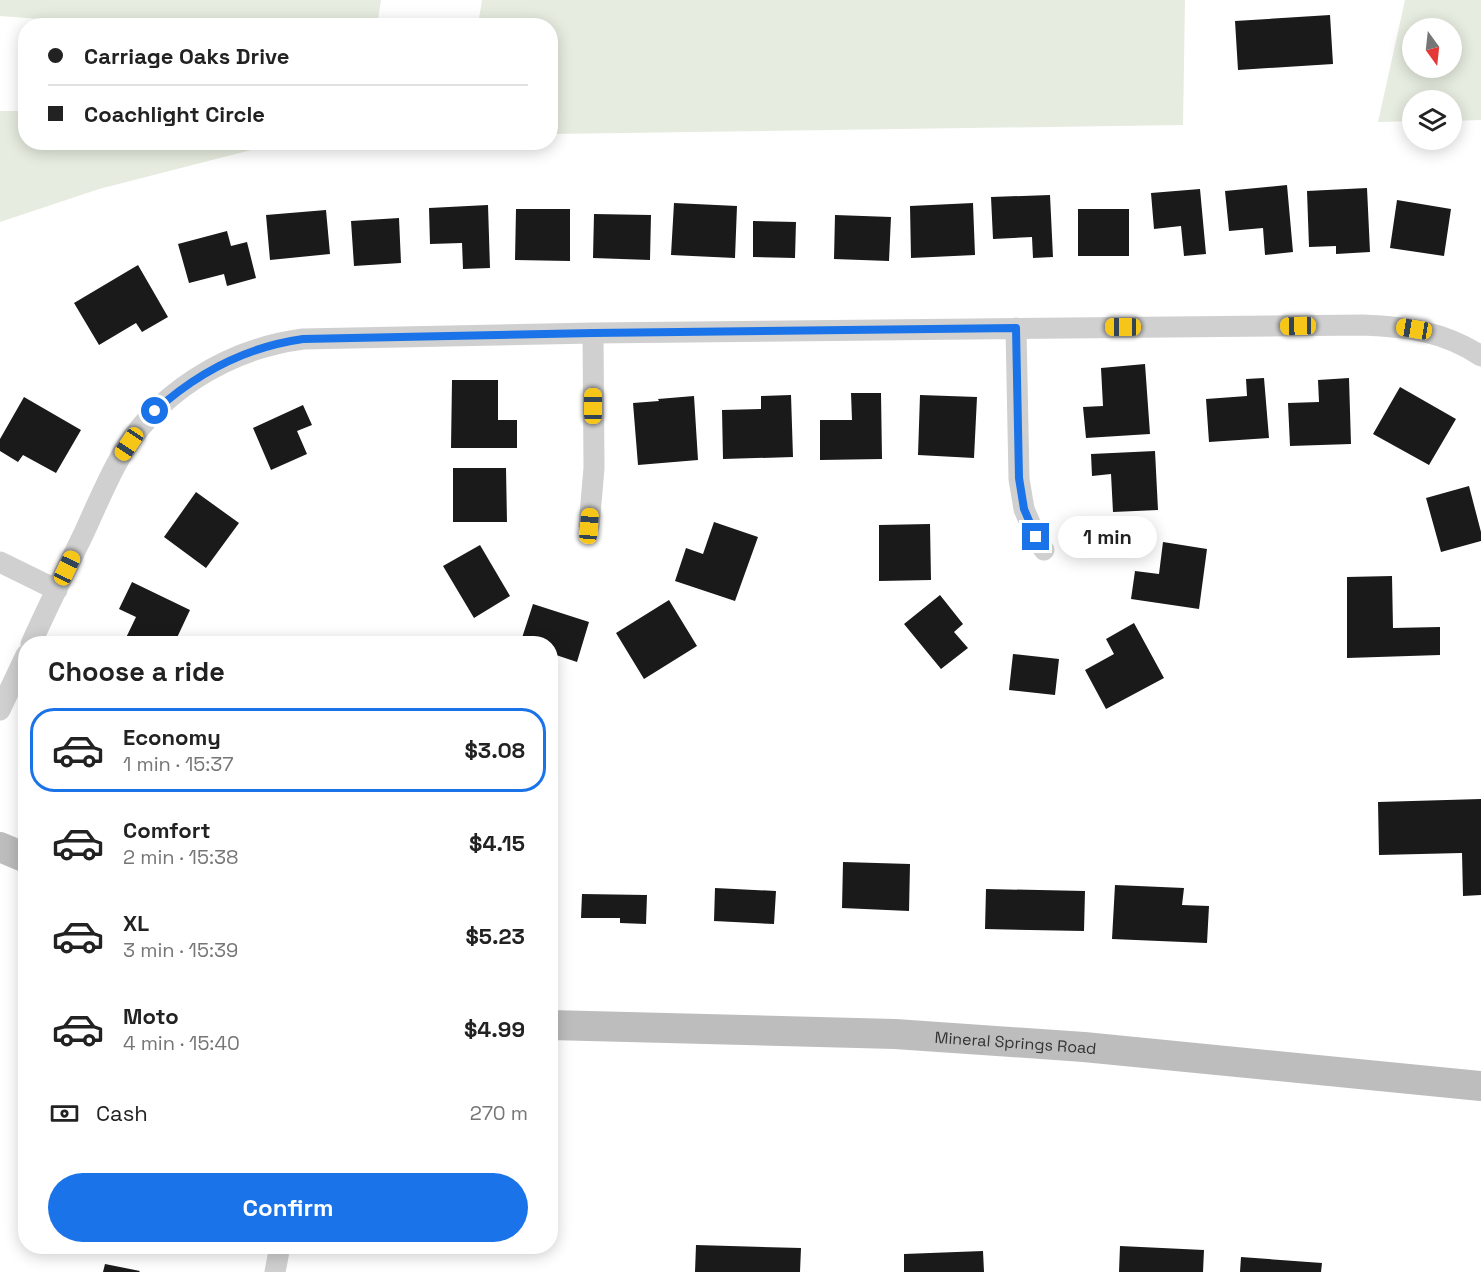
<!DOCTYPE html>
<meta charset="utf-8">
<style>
:root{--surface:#fff;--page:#f6f6f6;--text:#222;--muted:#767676;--line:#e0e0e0;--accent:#1a73e8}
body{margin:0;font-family:"Space Grotesk",sans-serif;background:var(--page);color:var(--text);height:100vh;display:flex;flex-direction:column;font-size:22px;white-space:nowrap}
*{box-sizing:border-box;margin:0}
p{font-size:20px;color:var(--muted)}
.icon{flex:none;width:33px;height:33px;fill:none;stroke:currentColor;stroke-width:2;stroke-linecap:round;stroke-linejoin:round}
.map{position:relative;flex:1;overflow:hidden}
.side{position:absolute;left:18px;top:636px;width:540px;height:618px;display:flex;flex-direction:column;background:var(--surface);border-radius:24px;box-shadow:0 3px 15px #0003}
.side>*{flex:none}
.hud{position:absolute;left:18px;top:18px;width:540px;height:132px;border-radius:24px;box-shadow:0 3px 15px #0003;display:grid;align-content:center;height:132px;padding:0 30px;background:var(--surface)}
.needle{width:39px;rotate:165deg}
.fabs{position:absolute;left:1402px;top:18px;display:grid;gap:12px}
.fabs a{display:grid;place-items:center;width:60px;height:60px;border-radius:50%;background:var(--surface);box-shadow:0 3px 15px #0003;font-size:30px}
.end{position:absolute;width:27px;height:27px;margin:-14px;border:8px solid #1a73e8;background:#fff;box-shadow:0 0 0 3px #fff}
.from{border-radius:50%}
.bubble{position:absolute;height:42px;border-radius:21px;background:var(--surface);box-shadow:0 3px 15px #0003;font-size:20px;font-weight:700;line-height:42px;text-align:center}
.car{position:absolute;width:18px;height:36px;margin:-18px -9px;border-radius:8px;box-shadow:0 0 4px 2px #0007;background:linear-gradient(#f5c518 24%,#345 0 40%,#f5c518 0 76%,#345 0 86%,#f5c518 0)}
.hud b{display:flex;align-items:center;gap:21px;height:57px;font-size:22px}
.hud b+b{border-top:2px solid var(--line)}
.hud i{width:15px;height:15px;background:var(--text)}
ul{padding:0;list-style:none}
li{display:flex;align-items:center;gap:18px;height:84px;margin:0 12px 9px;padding:0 18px;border:3px solid transparent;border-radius:24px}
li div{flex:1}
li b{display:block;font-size:22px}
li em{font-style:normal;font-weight:700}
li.selected{border-color:var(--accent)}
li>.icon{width:54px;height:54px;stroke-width:1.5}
h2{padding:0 30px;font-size:27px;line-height:72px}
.pay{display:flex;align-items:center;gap:15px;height:66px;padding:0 30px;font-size:22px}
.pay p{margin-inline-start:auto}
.primary-button{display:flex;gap:12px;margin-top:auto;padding:12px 30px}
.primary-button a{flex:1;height:69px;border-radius:36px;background:var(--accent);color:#fff;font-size:24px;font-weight:700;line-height:69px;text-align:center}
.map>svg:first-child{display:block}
.green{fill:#e6ecdf;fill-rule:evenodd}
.building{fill:#1a1a1a}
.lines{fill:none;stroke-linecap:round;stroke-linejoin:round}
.street{stroke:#d0d0d0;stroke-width:21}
.secondary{stroke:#bdbdbd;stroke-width:30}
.route{stroke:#1a73e8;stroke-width:8}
.labels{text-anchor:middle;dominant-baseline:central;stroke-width:6;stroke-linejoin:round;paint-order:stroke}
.street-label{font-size:16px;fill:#333;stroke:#fff}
</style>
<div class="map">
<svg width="1481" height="1272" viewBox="0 0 1481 1272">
<rect width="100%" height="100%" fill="#fff"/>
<path class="green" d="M0,0H381L377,26H131L0,16Z
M482,0H1185L1183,125L551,134L550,26L478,25Z
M1405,0H1481V120L1452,121V100H1413V121L1378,122ZM1452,28V68H1413V28Z
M0,111H25L26,142L278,143L99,189L0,222Z"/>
<path class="building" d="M1330,15L1333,64L1238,70L1235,21Z
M1287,185L1293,252L1265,255L1263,228L1229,231L1225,191Z
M1367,188L1370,252L1336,254V246L1309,247L1307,191Z
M1200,189L1206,254L1184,256L1181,226L1154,229L1151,193Z
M1050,195L1053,257L1033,258L1032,237L993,239L991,197Z
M1397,200L1451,209L1444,256L1390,248Z
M674,203L737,206L735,258L671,255Z
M973,203L975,255L911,258L910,206Z
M488,205L490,268L463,269L462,243L430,244L429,208Z
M516,209H570V261L515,260Z
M1078,209H1129V256H1078Z
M326,210L330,254L270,260L266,215Z
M594,214L651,215L650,260L593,258Z
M835,215L891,217L889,261L834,259Z
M399,218L401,263L354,266L351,221Z
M753,221L796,222L795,258L753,257Z
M227,231L231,246L247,242L256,278L227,286L224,274L189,283L178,244Z
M138,265L168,317L142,332L136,323L99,345L74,303Z
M1145,364L1150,434L1086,438L1083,407L1103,406L1101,368Z
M1264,378L1269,438L1209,442L1206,399L1247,396L1246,379Z
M1349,378L1351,444L1290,446L1288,403L1319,402L1318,380Z
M452,380H498V420H517V448H451Z
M1400,387L1456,419L1429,465L1373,434Z
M851,393H881L882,459L820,460V420H852Z
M791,395L793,457L723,459L722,410L761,409V396Z
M920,395L977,397L974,458L918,455Z
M694,396L698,460L638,465L633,403L659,401L658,399Z
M24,397L81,430L56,473L23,455L18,462L0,451V439Z
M303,405L312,425L297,431L307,454L271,470L253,428Z
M1155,451L1158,510L1113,512L1111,474L1092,476L1091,454Z
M453,468H506L507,522H453Z
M1469,486L1481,532V541L1441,552L1426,498Z
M196,492L239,523L206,568L164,537Z
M714,522L758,537L735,601L675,581L686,548L703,554Z
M930,524L931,580L879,581V525Z
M1163,542L1207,549L1199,609L1131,599L1135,571L1159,574Z
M480,545L510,596L474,618L443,566Z
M1392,576L1393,628L1440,627V655L1347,658V577Z
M132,582L190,610L174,644H123L136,617L119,609Z
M940,595L963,624L954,632L968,648L941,669L904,624Z
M669,600L697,646L644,679L616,633Z
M533,604L589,622L577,662L550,653V644H520Z
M1134,623L1164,678L1106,709L1085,670L1114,654L1106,639Z
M1013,654L1059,659L1055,695L1009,690Z
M1481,799V895L1463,896L1462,853L1379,855L1378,802Z
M843,862L910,864L909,911L842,908Z
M1115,885L1184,888L1182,905L1209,906L1207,943L1112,939Z
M715,888L776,891L774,924L714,921Z
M986,889L1085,891L1084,931L985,929Z
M582,894L647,895L646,924L620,923V918H581Z
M696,1245L801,1248L800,1272H695Z
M1120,1246L1204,1250L1203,1272H1119Z
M983,1251L984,1272H904V1254Z
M1241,1257L1322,1263L1321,1272H1240Z
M105,1264L140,1271L139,1272H103Z"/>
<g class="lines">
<path class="street" d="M1016,328L1019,479L1024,509L1036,537L1044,550
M589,526L594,468L593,333
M0,562L57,590
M31,644C48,606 66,570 84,533C95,509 105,485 117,463C153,394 227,349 303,339L593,333L1363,325C1407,327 1443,331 1481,356
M0,710L26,655
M275,1272L280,1246"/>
<g class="secondary">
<path d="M0,847L26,858"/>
<path id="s1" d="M550,1025L895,1034L1084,1047L1481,1086"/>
</g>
</g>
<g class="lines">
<path class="route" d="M155,411C197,373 246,347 303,339L593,333L1016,328L1019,478L1024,509L1036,537"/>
</g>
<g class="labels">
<g class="street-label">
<text stroke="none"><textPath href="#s1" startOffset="466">Mineral Springs Road</textPath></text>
</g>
</g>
</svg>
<div class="fabs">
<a><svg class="needle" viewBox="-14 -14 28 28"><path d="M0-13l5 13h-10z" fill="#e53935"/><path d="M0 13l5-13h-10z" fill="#767676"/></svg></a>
<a><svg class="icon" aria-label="layers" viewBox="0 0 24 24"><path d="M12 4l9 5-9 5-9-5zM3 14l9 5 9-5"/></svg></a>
</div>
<i class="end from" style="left:155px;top:411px"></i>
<i class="end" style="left:1036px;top:537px"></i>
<div class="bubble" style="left:1058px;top:516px;width:99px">1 min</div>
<i class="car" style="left:1298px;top:326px;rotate:269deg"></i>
<i class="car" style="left:1123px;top:327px;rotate:270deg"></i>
<i class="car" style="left:1414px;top:329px;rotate:279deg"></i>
<i class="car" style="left:593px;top:406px;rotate:0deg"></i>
<i class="car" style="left:129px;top:444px;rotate:214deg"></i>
<i class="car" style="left:589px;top:526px;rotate:5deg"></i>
<i class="car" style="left:67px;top:568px;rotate:25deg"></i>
<div class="hud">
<b><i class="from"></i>Carriage Oaks Drive</b>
<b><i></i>Coachlight Circle</b>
</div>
<section class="side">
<h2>Choose a ride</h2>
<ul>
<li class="selected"><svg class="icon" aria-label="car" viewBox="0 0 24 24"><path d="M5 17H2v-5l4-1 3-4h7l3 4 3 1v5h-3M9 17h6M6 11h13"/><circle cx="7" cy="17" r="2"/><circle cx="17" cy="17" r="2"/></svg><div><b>Economy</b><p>1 min · 15:37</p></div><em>$3.08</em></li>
<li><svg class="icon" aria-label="car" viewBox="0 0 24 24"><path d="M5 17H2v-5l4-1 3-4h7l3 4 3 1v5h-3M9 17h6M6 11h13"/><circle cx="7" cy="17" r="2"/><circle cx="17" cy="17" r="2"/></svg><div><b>Comfort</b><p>2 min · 15:38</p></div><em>$4.15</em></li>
<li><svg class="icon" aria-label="car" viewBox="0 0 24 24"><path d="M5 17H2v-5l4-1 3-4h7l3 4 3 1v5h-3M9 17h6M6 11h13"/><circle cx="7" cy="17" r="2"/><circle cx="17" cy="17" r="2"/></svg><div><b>XL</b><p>3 min · 15:39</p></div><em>$5.23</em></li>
<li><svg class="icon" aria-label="car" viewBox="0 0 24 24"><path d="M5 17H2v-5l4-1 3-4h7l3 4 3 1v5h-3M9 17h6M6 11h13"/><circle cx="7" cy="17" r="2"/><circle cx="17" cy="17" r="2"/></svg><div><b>Moto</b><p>4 min · 15:40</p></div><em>$4.99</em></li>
</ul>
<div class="pay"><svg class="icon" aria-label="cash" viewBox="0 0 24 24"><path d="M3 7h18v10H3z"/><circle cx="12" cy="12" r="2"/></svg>Cash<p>270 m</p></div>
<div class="primary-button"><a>Confirm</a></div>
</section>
</div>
